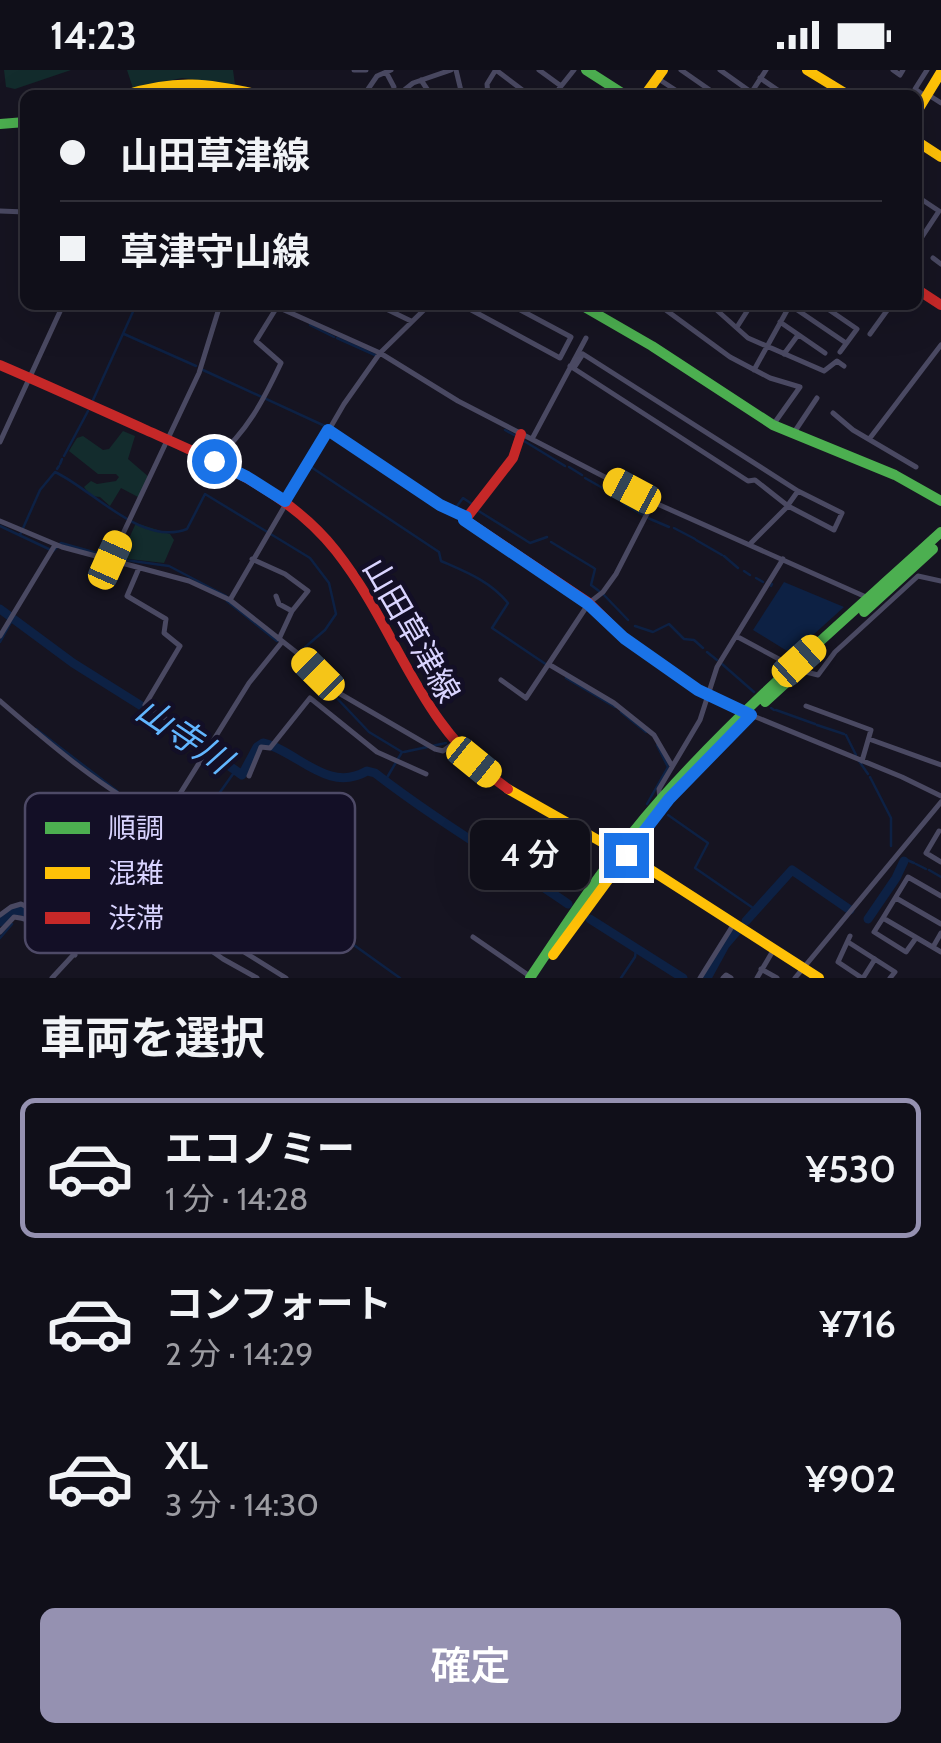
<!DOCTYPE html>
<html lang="ja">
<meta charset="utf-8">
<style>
:root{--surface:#100f19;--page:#191822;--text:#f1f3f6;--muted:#9c9ca2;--line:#302f38;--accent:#9591b1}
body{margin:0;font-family:Cabin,"Noto Sans JP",sans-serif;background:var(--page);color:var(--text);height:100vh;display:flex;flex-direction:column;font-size:38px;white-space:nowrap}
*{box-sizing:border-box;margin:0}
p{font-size:32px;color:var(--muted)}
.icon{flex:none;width:55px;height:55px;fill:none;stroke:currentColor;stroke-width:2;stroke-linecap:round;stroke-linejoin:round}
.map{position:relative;height:908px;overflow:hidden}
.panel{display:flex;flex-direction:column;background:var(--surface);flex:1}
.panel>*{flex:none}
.guide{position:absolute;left:20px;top:20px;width:902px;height:220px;border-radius:15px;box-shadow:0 10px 40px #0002,0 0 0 2px var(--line);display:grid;align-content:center;height:220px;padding:0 40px;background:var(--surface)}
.end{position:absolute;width:45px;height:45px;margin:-22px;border:12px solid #1a73e8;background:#fff;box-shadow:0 0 0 5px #fff}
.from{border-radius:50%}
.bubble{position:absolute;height:70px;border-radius:15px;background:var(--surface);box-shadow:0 10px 40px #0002,0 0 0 2px var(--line);font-size:32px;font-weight:600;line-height:70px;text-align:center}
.car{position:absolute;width:30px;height:60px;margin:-30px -15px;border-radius:12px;box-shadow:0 0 8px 2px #0007;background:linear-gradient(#f5c518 24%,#345 0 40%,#f5c518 0 76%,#345 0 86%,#f5c518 0)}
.guide b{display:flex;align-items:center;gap:35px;height:95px;font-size:38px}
.guide b+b{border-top:2px solid var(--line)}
.guide i{width:25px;height:25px;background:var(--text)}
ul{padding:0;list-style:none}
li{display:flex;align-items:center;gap:30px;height:140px;margin:0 20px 15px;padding:0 20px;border:5px solid transparent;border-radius:15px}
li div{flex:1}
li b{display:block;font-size:38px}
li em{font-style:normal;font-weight:600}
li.on{border-color:var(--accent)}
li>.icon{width:90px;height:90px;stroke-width:1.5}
h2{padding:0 40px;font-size:45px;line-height:120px}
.primary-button{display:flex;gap:20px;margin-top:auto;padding:20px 40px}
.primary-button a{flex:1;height:115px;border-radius:15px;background:var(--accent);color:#fff;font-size:40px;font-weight:600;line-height:115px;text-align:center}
.status{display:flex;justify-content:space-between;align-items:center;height:70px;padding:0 50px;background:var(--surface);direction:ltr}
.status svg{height:28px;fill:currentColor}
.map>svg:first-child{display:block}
.green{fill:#132c2d}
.water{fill:#0d2144}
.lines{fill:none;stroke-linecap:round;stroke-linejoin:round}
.stream{stroke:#0d2144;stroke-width:2.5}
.river{stroke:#0d2144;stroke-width:9}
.street{stroke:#4a4962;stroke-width:5}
.fast{stroke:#4caf50;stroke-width:10}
.slow{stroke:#ffc107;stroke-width:10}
.jam{stroke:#c62828;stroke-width:10}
.route{stroke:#1a73e8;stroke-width:12}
.labels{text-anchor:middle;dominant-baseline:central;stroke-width:9;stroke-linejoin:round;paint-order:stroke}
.street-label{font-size:32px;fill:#d9d4ff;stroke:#130f26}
.water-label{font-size:35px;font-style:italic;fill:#62b6ff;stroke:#130f26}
.key{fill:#130f26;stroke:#4e4a67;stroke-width:2.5}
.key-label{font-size:28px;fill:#d9d4ff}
</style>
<div class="status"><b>14:23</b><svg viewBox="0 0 49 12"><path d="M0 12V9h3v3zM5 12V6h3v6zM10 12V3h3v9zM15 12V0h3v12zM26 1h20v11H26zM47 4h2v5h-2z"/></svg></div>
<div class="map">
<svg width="941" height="908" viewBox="0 0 941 908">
<rect width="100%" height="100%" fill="#161421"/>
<path class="green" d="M4,0H71L15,19L6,17Z
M127,0H233L235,15L182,8L133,18Z
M123,361L135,366L128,389L150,408L138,427L121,418L110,436L100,427L91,426L84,417L91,411L97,414L116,411L119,407L116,404H98L69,381L77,368L83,366L103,380L109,379Z
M136,453L170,464L174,470L164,493L120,488Z"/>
<path class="water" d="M784,512L844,537L792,584L753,560Z"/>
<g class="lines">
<path class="stream" d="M310,255L334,267
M124,264L196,296
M337,268L375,285
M203,300L327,357
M93,330L136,235
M333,359L347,369
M505,360L516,366
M349,370L357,376
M524,371L565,396
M359,377L376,389
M64,386L88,341
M378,390L405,408
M60,394L62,389
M311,397L439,482L441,491C466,502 490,511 508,533L492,558L547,595
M569,397L582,405
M57,399L59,396
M585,408L615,425
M407,409L420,418
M422,419L445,435
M618,427L624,434L643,445
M454,440L463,428L472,434
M477,440L530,473L547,467
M648,448L669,457
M0,456L53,481L61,473L118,489L169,496L226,526
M674,458L695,469
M20,465L40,420L55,402C92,419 142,477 187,459L205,424L310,488L329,513L336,544L325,560L296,585L369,662L402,682L385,711
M696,470L722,485
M551,472L594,498
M724,486L738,498
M595,499L591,515L599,521
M744,501L750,505
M756,508L763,512
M771,516L772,514
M603,524L628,550
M227,531L277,571L278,568
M635,556L653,562L669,554L684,569L694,570L703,578
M0,572L11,552
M707,582L717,590
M722,594L754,622
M566,608L615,637
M771,638L774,640
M776,640L815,654
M621,642L646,662
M817,655L844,664
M36,659L117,721
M846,665L856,685
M404,682L446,673
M859,691L868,704
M233,704L193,760L400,908
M870,707L891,748V776
M647,734L668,697L657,675
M668,745L708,773L695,798L756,840
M907,790L914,793
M916,794L926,799
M929,800L941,807
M0,868L12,854
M621,908L635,887L636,880"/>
<path class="river" d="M0,539L73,593L159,647
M180,661L242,705L257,677L263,673C298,681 327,724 367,701L375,703C437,751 504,790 568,834
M590,849L683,908
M868,849L896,808L904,791
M746,851L792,800L850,840
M0,852L12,841H23L36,848L68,871L75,873L94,857L120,819L132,816L215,881
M707,908L725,875L737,861"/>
<path class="street" d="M354,0H366
M456,0L462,25
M496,0L529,25
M539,0L561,16
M681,0L717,25
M720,0L751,22
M893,0L900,5L903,0
M386,2L394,17L392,25
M657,8L683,25
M760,8L785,25
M421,10L431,25
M751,23L766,0
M927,24L941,33
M364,25L377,6L391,0
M398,25L413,13L451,0
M488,25L487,14L495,1
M554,25L574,0
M925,26L915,19L927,0
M918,127L939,141L918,173
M0,141L25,142
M933,188L941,194
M273,235L380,283L458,331L653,432L866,527
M378,235L411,251
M462,235L560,288L571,267L511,235
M659,235L730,287L770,308L800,317L773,355
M711,235L748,268L824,301L837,291L844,296
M790,235L846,273
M822,235L857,259L840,282
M870,235L875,238L877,235
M780,252L825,283
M737,257L751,235
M870,264L891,235
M784,284L798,265
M570,296L748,411L755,410L788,436L834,460L842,443L798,421
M574,298L583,284L798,421L788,435
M754,300L790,235
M833,343L853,360L916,397
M329,361L440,435L465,446
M795,361L817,328
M870,368L941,275
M532,369L586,268
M0,372L63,235
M215,389C247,362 263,331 281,293L256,271L277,237
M0,451L62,477L189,511L230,530L301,586L337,622L435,679L443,681L454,673
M751,473L788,436
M111,489L199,303L220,235
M252,489L285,504L308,521L292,541L279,569
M139,498L127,526L166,549L164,563L180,576L145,635L209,677
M276,526L279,534L292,541
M230,530L344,334L380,283L429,235
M0,566L55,475
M736,566L790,595
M550,595L614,633L654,665L672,696
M802,601L818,605L835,582L918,506L941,511
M501,610L526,628L589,533L603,522L616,504L653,432
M0,631C51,675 103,720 163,750
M806,636L871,660L862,691
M751,645L902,707L941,726
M869,669L941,695
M249,706L261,677L270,678L310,628L377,682L426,704
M660,729L659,719L700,650L717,597L783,489
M939,761L926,783L941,792
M139,811L159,829L286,908
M127,820L223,889L257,908
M941,826L908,807L883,848L941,882
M896,828L941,854
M0,845L11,837L21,834C41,843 63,869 84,860L116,813L126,808L136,813
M883,848L874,862L906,882L916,868
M0,862L14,847C39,849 58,869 75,885
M850,866L838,892L862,908
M473,867L531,907
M848,872L895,902L890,908
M933,877L941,863
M761,899L777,908
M52,908L101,855L119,828L146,805L163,751L249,613L282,572
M700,908L735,852
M723,908L726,905L731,908
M757,908L774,879
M795,908L941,732
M863,908L875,889"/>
<path class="fast" d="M586,0L625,25
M0,54L25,52
M581,235L652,276L773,355L895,405L941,431
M864,542L933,479
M765,632L811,590
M530,908C571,847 611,785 660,730C746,633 846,549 941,462"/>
<path class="slow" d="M807,0L848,25
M125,25C176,9 208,13 260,25
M645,25L663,0
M918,40L941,2
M918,72L941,87
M508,719L651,800L819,908
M553,885L650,753"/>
<path class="jam" d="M918,220L941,235
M0,295C49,316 97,338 146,360C215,391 288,420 336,481C401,564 416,654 508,719
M521,364L513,388L465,450L589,533L624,568L698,620L751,645"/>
</g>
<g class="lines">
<path class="route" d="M214,391L247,407L285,431L328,360L440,435L466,447L464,450L588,534L624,568L698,620L751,645L669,729L626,785"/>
</g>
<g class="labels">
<g class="street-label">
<text transform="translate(412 560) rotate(60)">山田草津線</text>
</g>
<g class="water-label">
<text transform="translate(184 665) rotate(34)">山寺川</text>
</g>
</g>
<rect x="25" y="723" width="330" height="160" rx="15" class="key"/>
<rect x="45" y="752" width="45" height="12" fill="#4caf50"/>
<rect x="45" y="797" width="45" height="12" fill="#ffc107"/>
<rect x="45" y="842" width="45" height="12" fill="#c62828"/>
<g class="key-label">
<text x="108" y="768">順調</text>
<text x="108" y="813">混雑</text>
<text x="108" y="858">渋滞</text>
</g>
</svg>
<i class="end from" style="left:214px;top:391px"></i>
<i class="end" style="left:626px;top:785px"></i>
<div class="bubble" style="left:470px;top:750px;width:120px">4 分</div>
<i class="car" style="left:632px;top:421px;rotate:298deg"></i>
<i class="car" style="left:110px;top:490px;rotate:24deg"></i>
<i class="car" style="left:799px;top:591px;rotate:48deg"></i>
<i class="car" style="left:318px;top:604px;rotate:315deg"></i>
<i class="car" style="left:474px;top:692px;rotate:129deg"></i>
<div class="guide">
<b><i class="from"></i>山田草津線</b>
<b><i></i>草津守山線</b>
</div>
</div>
<section class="panel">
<h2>車両を選択</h2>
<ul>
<li class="on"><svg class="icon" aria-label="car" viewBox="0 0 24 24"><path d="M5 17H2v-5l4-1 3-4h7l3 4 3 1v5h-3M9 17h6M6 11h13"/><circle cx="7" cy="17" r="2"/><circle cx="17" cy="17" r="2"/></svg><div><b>エコノミー</b><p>1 分 · 14:28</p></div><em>¥530</em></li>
<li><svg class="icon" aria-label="car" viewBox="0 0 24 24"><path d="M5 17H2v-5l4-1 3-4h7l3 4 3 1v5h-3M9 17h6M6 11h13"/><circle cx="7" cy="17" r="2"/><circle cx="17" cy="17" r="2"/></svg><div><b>コンフォート</b><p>2 分 · 14:29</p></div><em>¥716</em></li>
<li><svg class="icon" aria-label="car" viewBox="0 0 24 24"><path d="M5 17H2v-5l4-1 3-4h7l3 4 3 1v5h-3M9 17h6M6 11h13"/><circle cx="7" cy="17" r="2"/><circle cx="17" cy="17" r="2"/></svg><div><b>XL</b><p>3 分 · 14:30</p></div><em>¥902</em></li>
</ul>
<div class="primary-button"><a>確定</a></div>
</section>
